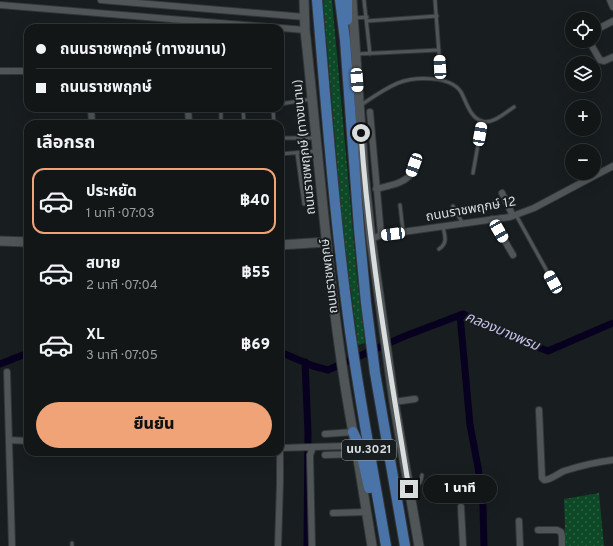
<!DOCTYPE html>
<html lang="th">
<meta charset="utf-8">
<style>
:root{--surface:#121617;--page:#1b1f20;--text:#f1f3f6;--muted:#9c9fa1;--line:#313536;--accent:#efa377}
body{margin:0;font-family:Overpass,"Noto Sans Thai",sans-serif;background:var(--page);color:var(--text);height:100vh;display:flex;flex-direction:column;font-size:15px;white-space:nowrap}
*{box-sizing:border-box;margin:0}
p{font-size:13px;color:var(--muted)}
.icon{flex:none;width:22px;height:22px;fill:none;stroke:currentColor;stroke-width:2;stroke-linecap:round;stroke-linejoin:round}
.map{position:relative;flex:1;overflow:hidden}
.drawer{position:absolute;left:24px;top:120px;width:260px;height:336px;display:flex;flex-direction:column;background:var(--surface);border-radius:12px;box-shadow:0 4px 16px #0002,0 0 0 1px var(--line)}
.drawer>*{flex:none}
.banner{position:absolute;left:24px;top:24px;width:260px;height:88px;border-radius:12px;box-shadow:0 4px 16px #0002,0 0 0 1px var(--line);display:grid;align-content:center;height:88px;padding:0 12px;background:var(--surface)}
.tools{position:absolute;left:565px;top:12px;display:grid;gap:8px}
.tools a{display:grid;place-items:center;width:36px;height:36px;border-radius:50%;background:var(--surface);box-shadow:0 4px 16px #0002,0 0 0 1px var(--line);font-size:20px}
.end{position:absolute;width:18px;height:18px;margin:-9px;border:5px solid #d9ddde;background:#111;box-shadow:0 0 0 2px #111}
.from{border-radius:50%}
.bubble{position:absolute;height:28px;border-radius:14px;background:var(--surface);box-shadow:0 4px 16px #0002,0 0 0 1px var(--line);font-size:13px;font-weight:800;line-height:28px;text-align:center}
.car{position:absolute;width:12px;height:24px;margin:-12px -6px;border-radius:5px;box-shadow:0 0 3px 1px #0007;background:linear-gradient(#fff 24%,#345 0 40%,#fff 0 76%,#345 0 86%,#fff 0)}
.banner b{display:flex;align-items:center;gap:14px;height:38px;font-size:15px}
.banner b+b{border-top:1px solid var(--line)}
.banner i{width:10px;height:10px;background:var(--text)}
ul{padding:0;list-style:none}
li{display:flex;align-items:center;gap:12px;height:66px;margin:0 8px 6px;padding:0 4px;border:2px solid transparent;border-radius:12px}
li div{flex:1}
li b{display:block;font-size:15px}
li em{font-style:normal;font-weight:800}
li.active{border-color:var(--accent)}
li>.icon{width:36px;height:36px;stroke-width:1.5}
h2{padding:0 12px;font-size:18px;line-height:48px}
.action{display:flex;gap:8px;margin-top:auto;padding:8px 12px}
.action a{flex:1;height:46px;border-radius:24px;background:var(--accent);color:#111;font-size:16px;font-weight:800;line-height:46px;text-align:center}
.map>svg:first-child{display:block}
.grass{fill:url(#grass-dots)}
.lines{fill:none;stroke-linecap:round;stroke-linejoin:round}
.canal{stroke:#08001f;stroke-width:7}
.lane-casing{stroke:#333638;stroke-width:5}
.street-casing{stroke:#333638;stroke-width:8}
.secondary-casing{stroke:#333638;stroke-width:11}
.primary-casing{stroke:#333638;stroke-width:12}
.lane{stroke:#505658;stroke-width:3}
.street{stroke:#505658;stroke-width:6}
.secondary{stroke:#505658;stroke-width:9}
.primary{stroke:#4a73a8;stroke-width:10}
.route{stroke:#d9ddde;stroke-width:5}
.labels{text-anchor:middle;dominant-baseline:central;stroke-width:4;stroke-linejoin:round;paint-order:stroke}
.shield{fill:#181d1f;stroke:#9fa3a5;stroke-width:1}
.shield-label{font-size:12px;font-weight:bold;fill:#d9ddde}
.street-label{font-size:13px;fill:#d9ddde;stroke:#181d1f}
.water-label{font-size:14px;font-style:italic;fill:#c9c3ee;stroke:#181d1f}
</style>
<div class="map">
<svg width="613" height="546" viewBox="0 0 613 546">
<defs>
<pattern id="grass-dots" width="8" height="8" patternUnits="userSpaceOnUse"><rect width="8" height="8" fill="#0d4827"/><path d="M2 2h.1M6 6h.1" fill="none" stroke="#306246" stroke-width="1.8" stroke-linecap="round"/></pattern>
</defs>
<rect width="100%" height="100%" fill="#181d1f"/>
<path class="grass" d="M323,0H332L357,276L365,343L358,345L343,232Z
M599,493L604,546H563L565,526L564,499Z"/>
<g class="lines">
<path class="canal" d="M460,315L470,425L478,467L483,506L484,546
M280,352L313,366L328,370L405,336L463,314L508,336L548,351L613,323
M305,362L308,433L307,546
M0,364L28,353"/>
<defs>
<path id="lane" d="M364,0L370,54
M435,0L440,67
M355,18L367,17
M367,21L437,16
M357,54L439,50
M280,104L312,99
M361,105C373,97 384,89 398,83C414,77 450,75 461,92C466,101 470,118 482,121C492,125 506,112 514,107
M243,108L244,124
M273,108L274,124
M221,124V108
M280,138H315
M297,153L304,204
M280,154L316,151
M473,173L482,122
M400,205L403,231
M453,206L463,224
M516,215L553,282
M439,249C448,243 445,236 443,227
M410,489C418,486 421,484 422,475
M72,543V546"/>
<path id="street" d="M101,0L305,17
M610,0L613,7
M0,5L305,30
M594,31L613,21
M589,41L600,60L604,61L613,57
M0,71H25
M91,108L92,124
M188,108L189,124
M370,112L381,235
M376,189C387,186 403,184 410,175C412,172 413,168 414,165
M502,193L513,216
M492,219L513,255
M371,239L381,235L510,217L534,208L613,166
M7,372L12,546
M394,402L415,399
M539,410L542,478L544,480C551,480 557,474 564,471C580,466 596,462 613,460
M325,434L353,432
M9,440L28,441
M280,448L345,446
M325,455L357,454
M461,507L463,546
M333,513L367,512
M519,521L520,546
M538,530H557L561,532L562,537V546
M278,546L280,483V434
M312,546L310,455L313,447"/>
<path id="secondary" d="M304,0L305,30C320,166 329,304 354,438
M352,0L364,173L371,239L394,402L419,546
M0,241L28,242
M280,245L327,242
M358,459L372,546"/>
<path id="primary" d="M317,0C326,105 334,211 348,316C358,393 373,469 386,546
M340,0L345,40L359,229L366,303L375,373L405,546
M347,20V0
M353,432L360,447L369,488"/>
</defs>
<use href="#lane" class="lane-casing"/>
<use href="#street" class="street-casing"/>
<use href="#secondary" class="secondary-casing"/>
<use href="#primary" class="primary-casing"/>
<use href="#lane" class="lane"/>
<use href="#street" class="street"/>
<use href="#secondary" class="secondary"/>
<use href="#primary" class="primary"/>
</g>
<g class="lines">
<path class="route" d="M361,133C369,252 390,371 409,489"/>
</g>
<g class="labels">
<rect class="shield" x="342" y="440" width="54" height="20" rx="3"/>
<g class="shield-label">
<text x="369" y="450">นบ.3021</text>
</g>
<g class="street-label">
<text transform="translate(305 147) rotate(-96)">ถนนราชพฤกษ์ (ทางขนาน)</text>
<text transform="translate(471 210) rotate(-10)">ถนนราชพฤกษ์ 12</text>
<text transform="translate(330 276) rotate(-97)">ถนนราชพฤกษ์</text>
</g>
<g class="water-label">
<text transform="translate(502 332) rotate(23)">คลองบางพรม</text>
</g>
</g>
</svg>
<div class="tools">
<a><svg class="icon" aria-label="locate" viewBox="0 0 24 24"><circle cx="12" cy="12" r="6"/><path d="M12 2v4M12 18v4M2 12h4M18 12h4"/></svg></a>
<a><svg class="icon" aria-label="layers" viewBox="0 0 24 24"><path d="M12 4l9 5-9 5-9-5zM3 14l9 5 9-5"/></svg></a>
<a>+</a>
<a>−</a>
</div>
<i class="end from" style="left:361px;top:133px"></i>
<i class="end" style="left:409px;top:489px"></i>
<div class="bubble" style="left:423px;top:475px;width:74px">1 นาที</div>
<i class="car" style="left:440px;top:67px;rotate:357deg"></i>
<i class="car" style="left:357px;top:80px;rotate:176deg"></i>
<i class="car" style="left:480px;top:134px;rotate:10deg"></i>
<i class="car" style="left:414px;top:165px;rotate:200deg"></i>
<i class="car" style="left:499px;top:231px;rotate:150deg"></i>
<i class="car" style="left:393px;top:234px;rotate:263deg"></i>
<i class="car" style="left:553px;top:282px;rotate:331deg"></i>
<div class="banner">
<b><i class="from"></i>ถนนราชพฤกษ์ (ทางขนาน)</b>
<b><i></i>ถนนราชพฤกษ์</b>
</div>
<section class="drawer">
<h2>เลือกรถ</h2>
<ul>
<li class="active"><svg class="icon" aria-label="car" viewBox="0 0 24 24"><path d="M5 17H2v-5l4-1 3-4h7l3 4 3 1v5h-3M9 17h6M6 11h13"/><circle cx="7" cy="17" r="2"/><circle cx="17" cy="17" r="2"/></svg><div><b>ประหยัด</b><p>1 นาที · 07:03</p></div><em>฿40</em></li>
<li><svg class="icon" aria-label="car" viewBox="0 0 24 24"><path d="M5 17H2v-5l4-1 3-4h7l3 4 3 1v5h-3M9 17h6M6 11h13"/><circle cx="7" cy="17" r="2"/><circle cx="17" cy="17" r="2"/></svg><div><b>สบาย</b><p>2 นาที · 07:04</p></div><em>฿55</em></li>
<li><svg class="icon" aria-label="car" viewBox="0 0 24 24"><path d="M5 17H2v-5l4-1 3-4h7l3 4 3 1v5h-3M9 17h6M6 11h13"/><circle cx="7" cy="17" r="2"/><circle cx="17" cy="17" r="2"/></svg><div><b>XL</b><p>3 นาที · 07:05</p></div><em>฿69</em></li>
</ul>
<div class="action"><a>ยืนยัน</a></div>
</section>
</div>
